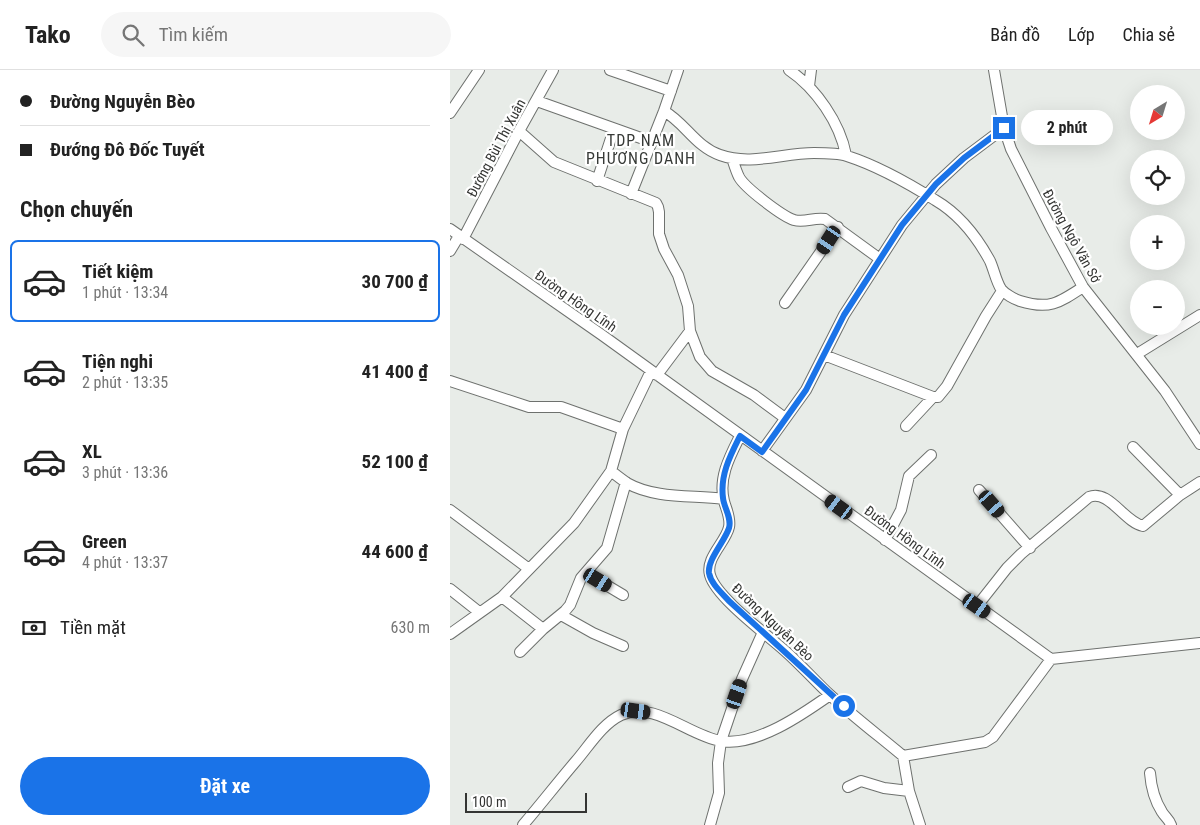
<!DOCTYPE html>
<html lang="vi">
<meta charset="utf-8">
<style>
:root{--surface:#fff;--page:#f6f6f6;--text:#222;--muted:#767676;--line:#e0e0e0;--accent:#1a73e8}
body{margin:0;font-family:"Roboto Condensed",sans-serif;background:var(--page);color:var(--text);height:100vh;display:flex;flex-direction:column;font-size:19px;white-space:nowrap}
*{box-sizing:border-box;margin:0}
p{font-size:16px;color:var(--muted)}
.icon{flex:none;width:28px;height:28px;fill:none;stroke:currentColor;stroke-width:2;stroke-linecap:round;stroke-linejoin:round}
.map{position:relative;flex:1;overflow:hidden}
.side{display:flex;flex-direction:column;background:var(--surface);width:450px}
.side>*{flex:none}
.banner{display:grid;align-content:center;height:110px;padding:0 20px;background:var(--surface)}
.needle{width:32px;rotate:218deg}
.tools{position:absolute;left:680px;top:15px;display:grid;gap:10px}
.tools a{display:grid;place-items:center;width:55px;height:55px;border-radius:50%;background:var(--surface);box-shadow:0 5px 20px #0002;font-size:25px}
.scale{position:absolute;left:15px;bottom:12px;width:122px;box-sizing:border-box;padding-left:5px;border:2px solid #343533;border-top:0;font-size:14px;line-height:18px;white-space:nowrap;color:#343533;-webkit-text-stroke:4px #fff;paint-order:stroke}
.end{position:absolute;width:22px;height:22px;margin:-11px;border:6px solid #1a73e8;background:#fff;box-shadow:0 0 0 2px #fff}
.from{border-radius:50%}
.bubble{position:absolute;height:35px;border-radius:18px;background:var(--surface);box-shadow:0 5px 20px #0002;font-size:16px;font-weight:700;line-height:35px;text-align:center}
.car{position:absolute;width:15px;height:30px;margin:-15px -8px;border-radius:6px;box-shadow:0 0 4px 1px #0007;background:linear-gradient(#222 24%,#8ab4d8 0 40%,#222 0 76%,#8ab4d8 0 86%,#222 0)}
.banner b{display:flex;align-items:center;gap:18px;height:48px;font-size:19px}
.banner b+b{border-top:1px solid var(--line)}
.banner i{width:12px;height:12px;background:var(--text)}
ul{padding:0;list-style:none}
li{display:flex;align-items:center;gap:15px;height:82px;margin:0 10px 8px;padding:0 10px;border:2px solid transparent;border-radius:8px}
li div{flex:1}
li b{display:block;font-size:19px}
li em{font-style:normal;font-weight:700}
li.on{border-color:var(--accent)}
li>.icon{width:45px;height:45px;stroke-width:1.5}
h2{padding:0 20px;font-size:22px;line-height:60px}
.pay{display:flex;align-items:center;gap:12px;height:55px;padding:0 20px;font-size:19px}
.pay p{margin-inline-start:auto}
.button{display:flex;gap:10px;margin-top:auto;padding:10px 20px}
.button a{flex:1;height:58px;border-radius:30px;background:var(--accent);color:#fff;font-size:20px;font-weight:700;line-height:58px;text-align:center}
header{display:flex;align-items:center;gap:30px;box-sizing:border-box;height:70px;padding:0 25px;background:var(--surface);border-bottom:1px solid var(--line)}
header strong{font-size:24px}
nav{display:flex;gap:28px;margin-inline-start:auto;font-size:18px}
.search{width:350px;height:45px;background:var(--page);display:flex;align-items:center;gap:12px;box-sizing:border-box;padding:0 18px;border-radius:28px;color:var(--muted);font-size:19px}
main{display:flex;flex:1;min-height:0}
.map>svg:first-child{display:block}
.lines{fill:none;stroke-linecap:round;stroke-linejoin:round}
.minor-casing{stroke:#6e716e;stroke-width:12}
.minor{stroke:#fff;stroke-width:10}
.route{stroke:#1a73e8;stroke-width:6}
.labels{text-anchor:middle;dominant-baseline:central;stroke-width:4.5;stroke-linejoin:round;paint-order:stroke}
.street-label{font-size:14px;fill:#343533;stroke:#fff}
.quarter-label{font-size:16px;letter-spacing:1px;fill:#373a37;stroke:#fff}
</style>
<header>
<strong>Tako</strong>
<div class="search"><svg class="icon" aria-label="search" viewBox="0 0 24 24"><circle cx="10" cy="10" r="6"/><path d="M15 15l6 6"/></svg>Tìm kiếm</div>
<nav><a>Bản đồ</a><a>Lớp</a><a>Chia sẻ</a></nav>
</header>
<main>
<section class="side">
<div class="banner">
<b><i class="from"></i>Đường Nguyễn Bèo</b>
<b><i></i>Đướng Đô Đốc Tuyết</b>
</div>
<h2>Chọn chuyến</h2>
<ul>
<li class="on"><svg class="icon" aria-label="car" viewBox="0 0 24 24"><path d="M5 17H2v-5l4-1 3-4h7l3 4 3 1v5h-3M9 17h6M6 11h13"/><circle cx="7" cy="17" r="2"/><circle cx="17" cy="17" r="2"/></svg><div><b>Tiết kiệm</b><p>1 phút · 13:34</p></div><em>30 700 ₫</em></li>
<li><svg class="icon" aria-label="car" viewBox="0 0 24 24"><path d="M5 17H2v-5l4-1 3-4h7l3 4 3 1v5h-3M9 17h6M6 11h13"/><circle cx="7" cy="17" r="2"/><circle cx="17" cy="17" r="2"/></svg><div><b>Tiện nghi</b><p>2 phút · 13:35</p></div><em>41 400 ₫</em></li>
<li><svg class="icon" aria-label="car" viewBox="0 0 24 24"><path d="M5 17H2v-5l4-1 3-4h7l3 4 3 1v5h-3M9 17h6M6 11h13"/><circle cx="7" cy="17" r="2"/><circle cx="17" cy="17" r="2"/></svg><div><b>XL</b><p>3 phút · 13:36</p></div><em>52 100 ₫</em></li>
<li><svg class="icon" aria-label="car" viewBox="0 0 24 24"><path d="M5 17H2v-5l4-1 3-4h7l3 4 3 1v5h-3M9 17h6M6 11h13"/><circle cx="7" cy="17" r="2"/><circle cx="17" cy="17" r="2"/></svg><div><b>Green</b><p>4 phút · 13:37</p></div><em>44 600 ₫</em></li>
</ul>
<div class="pay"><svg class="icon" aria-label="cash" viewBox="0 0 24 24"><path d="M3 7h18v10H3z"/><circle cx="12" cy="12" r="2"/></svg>Tiền mặt<p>630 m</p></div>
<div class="button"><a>Đặt xe</a></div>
</section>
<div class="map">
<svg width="750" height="755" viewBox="0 0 750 755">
<rect width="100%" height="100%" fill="#e8ece8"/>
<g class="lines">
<defs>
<path id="minor" d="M160,0L221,21
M339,0C366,18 390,53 396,85
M544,0L554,58L561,79L601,158L633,217L715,321L750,374
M359,16L361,0
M87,31L202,72
M214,41C235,53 246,77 270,85C300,96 333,83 364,83C374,83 388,83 397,86C428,96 458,113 485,130C509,144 527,167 540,191C544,200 546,211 551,219C555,224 564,229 570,231C599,240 609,233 633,217
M0,43L29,0
M69,61L104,92L206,133L208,137L209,142V164L214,179L228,205L238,236L240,261L250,287L262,301L304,325L335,348
M282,88C284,94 286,101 289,107C295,118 332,146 344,150C355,153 364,147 375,149L430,189
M147,111L164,59
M181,124L214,41L228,0
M0,159L152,265L601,589L750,573
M13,169L69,61L103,0
M0,181L9,166
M335,233L388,157
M687,284L750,245
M374,285L483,327H488L497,316L536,246L552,221
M207,305L240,261
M0,311L79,337H111L173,359
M456,356L483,327
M290,366C280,386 268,408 274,431C276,439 281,448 279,457C276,472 255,488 260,505C266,527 315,563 334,580C350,594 364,610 380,625C403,646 429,666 453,686L459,721L470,755
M683,377L730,425
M312,381L356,320L394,245L452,155L486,114L514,88L554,58
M161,401C166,405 171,409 177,413C205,429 243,425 273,429
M529,420L580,478
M0,440L79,499
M435,470L451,440L459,406L481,385
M136,503L173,525
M0,519L29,542
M52,527L93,559
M527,536L557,498L571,484L639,427C659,419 674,452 693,456L730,425L750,412
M111,545L143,563L173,576
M0,564L52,527L124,453L161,401L173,359L201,301
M70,582L93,559L115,541L120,535L131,508L157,478L176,412
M453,686L535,672L543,667L601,589
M700,703C701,716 705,731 712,742C715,747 719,749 721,755
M398,717L411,711L434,718L459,721
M73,755C91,734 108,712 126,691C139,676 152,654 171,645C204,630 239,666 271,671C306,677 353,644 380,625
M260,755L269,723L268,693L271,671L292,609L313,562"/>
</defs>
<use href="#minor" class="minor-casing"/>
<use href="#minor" class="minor"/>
</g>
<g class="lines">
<path class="route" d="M394,636L279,531C272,523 261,514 259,503C257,490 275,471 279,458C282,448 274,438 273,428C270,405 280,386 290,366L312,382L356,320L394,245L452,155L486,114L514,88L554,58"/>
</g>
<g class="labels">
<g class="street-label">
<text transform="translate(46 78) rotate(-62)">Đường Bùi Thị Xuân</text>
<text transform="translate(622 166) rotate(61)">Đường Ngô Văn Sở</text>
<text transform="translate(126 231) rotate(35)">Đường Hồng Lĩnh</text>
<text transform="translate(455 467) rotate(36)">Đường Hồng Lĩnh</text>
<text transform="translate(323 552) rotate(43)">Đường Nguyễn Bèo</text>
</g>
<g class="quarter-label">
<text x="191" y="70">TDP NAM<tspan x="191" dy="18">PHƯƠNG DANH</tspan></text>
</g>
</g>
</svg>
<div class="tools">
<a><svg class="needle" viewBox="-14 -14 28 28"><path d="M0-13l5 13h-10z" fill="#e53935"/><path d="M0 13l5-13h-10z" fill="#767676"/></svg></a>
<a><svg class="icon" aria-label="locate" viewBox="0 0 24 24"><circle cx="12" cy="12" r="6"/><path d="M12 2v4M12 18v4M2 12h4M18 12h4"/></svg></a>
<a>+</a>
<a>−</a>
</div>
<div class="scale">100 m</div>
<i class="end from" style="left:394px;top:636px"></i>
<i class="end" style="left:554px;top:58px"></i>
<div class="bubble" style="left:571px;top:40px;width:92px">2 phút</div>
<i class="car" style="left:379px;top:170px;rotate:213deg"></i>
<i class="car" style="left:542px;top:434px;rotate:139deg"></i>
<i class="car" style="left:389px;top:437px;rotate:306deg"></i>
<i class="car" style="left:148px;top:510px;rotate:121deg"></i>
<i class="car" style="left:527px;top:536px;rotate:125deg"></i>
<i class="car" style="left:287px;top:624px;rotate:19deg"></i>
<i class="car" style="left:186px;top:641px;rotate:98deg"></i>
</div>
</main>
